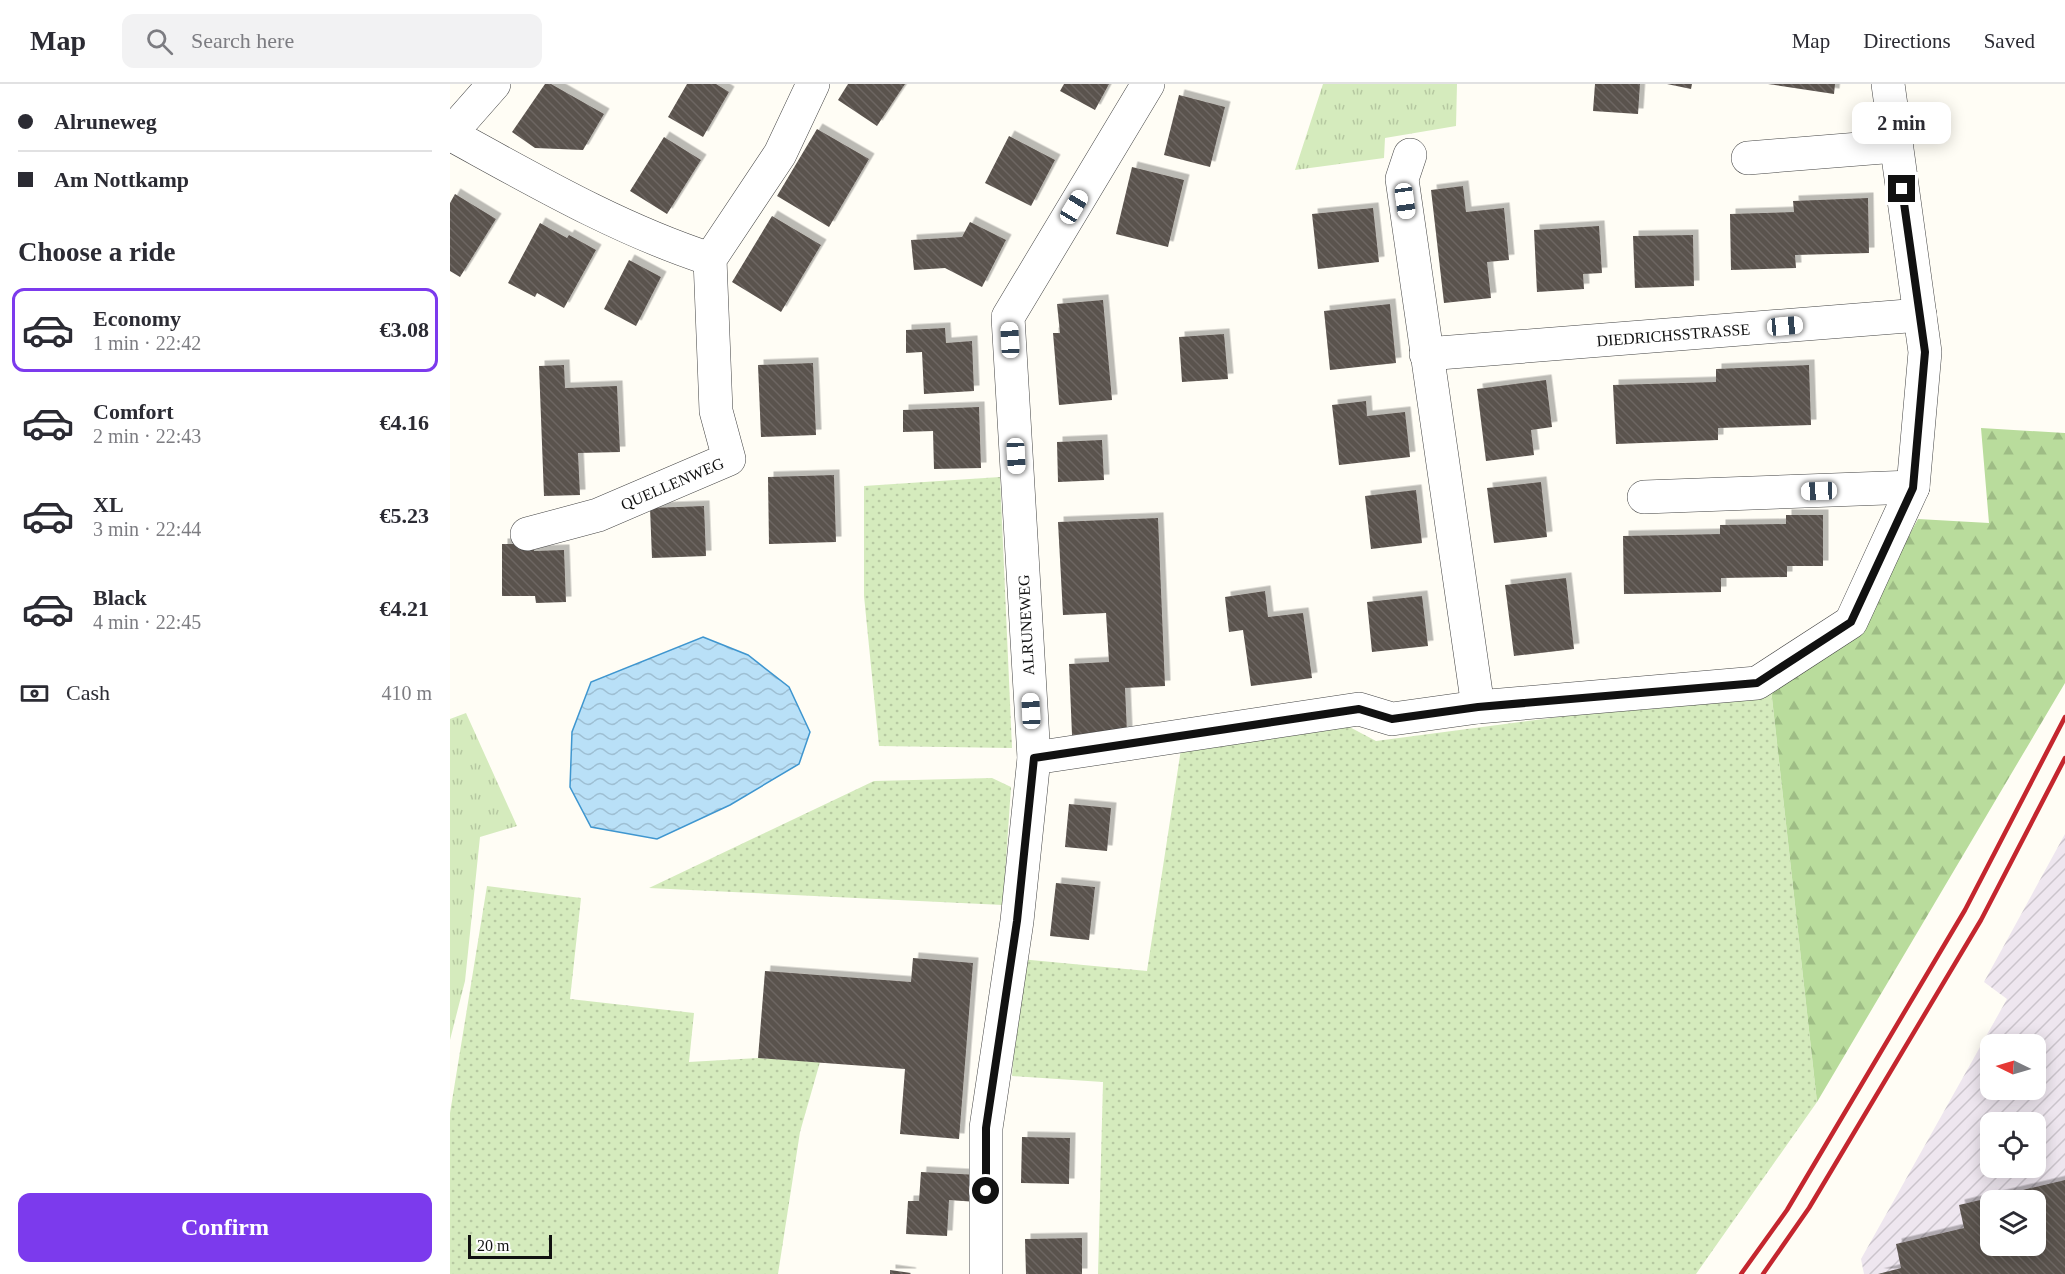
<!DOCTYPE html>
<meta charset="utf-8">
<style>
:root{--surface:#fff;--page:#f2f2f3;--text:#2b2b33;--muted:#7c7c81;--line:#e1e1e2;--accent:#7c3aed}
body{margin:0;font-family:"Times New Roman",serif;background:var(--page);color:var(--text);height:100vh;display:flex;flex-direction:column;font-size:22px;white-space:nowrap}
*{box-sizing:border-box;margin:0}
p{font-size:20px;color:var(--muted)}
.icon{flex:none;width:33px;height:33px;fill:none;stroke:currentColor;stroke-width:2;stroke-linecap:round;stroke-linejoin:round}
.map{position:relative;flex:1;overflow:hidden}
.drawer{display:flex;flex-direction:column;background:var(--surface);width:450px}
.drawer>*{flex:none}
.top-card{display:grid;align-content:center;height:132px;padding:0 18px;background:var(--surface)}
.needle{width:39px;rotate:275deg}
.controls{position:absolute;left:1530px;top:950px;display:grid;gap:12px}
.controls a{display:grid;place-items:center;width:66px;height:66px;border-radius:12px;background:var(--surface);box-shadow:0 3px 15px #0003;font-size:30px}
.scale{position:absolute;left:18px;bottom:15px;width:84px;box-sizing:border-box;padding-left:6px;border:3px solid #111;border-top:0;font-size:16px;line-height:21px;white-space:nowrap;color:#111;-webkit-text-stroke:4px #fff;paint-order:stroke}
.end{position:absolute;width:27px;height:27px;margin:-14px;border:8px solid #111;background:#fff;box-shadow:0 0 0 3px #fff}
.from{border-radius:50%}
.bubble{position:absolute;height:42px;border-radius:12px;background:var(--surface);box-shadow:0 3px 15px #0003;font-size:20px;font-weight:600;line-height:42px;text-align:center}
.car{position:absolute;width:18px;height:36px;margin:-18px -9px;border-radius:8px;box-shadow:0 0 4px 2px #0007;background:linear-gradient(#fff 24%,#345 0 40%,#fff 0 76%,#345 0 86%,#fff 0)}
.top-card b{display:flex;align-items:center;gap:21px;height:57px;font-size:22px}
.top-card b+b{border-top:2px solid var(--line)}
.top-card i{width:15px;height:15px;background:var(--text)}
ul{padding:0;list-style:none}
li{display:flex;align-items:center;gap:18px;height:84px;margin:0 12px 9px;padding:0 6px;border:3px solid transparent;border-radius:12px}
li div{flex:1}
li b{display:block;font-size:22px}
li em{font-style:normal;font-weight:600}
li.active{border-color:var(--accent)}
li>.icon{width:54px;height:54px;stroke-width:1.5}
h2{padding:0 18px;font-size:27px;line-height:72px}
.pay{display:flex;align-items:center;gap:15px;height:66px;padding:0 18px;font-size:22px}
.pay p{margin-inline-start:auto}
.button{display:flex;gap:12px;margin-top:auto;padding:12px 18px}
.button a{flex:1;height:69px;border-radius:12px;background:var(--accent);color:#fff;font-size:24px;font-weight:600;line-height:69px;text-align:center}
header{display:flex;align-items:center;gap:36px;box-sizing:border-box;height:84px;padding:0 30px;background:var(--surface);border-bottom:2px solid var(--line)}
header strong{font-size:28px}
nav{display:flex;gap:33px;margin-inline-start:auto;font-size:21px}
.search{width:420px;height:54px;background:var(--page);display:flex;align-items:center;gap:15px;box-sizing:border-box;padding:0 21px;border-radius:12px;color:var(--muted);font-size:22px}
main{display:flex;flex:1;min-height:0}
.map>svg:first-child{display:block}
.industrial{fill:url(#industrial-furrows);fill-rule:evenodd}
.grass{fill:url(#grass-dots)}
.forest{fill:url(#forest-firs)}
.park{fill:url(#park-tufts)}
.water{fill:url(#water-waves);stroke:#3f96cf;stroke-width:1.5}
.building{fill:url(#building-back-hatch);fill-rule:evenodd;filter:url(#shadow)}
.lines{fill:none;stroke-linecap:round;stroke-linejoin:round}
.minor-casing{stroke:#444;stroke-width:34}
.minor{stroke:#fff;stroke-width:33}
.rail{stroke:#c4262e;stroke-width:4.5}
.route{stroke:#111;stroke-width:8}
.labels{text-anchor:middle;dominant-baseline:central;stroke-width:6;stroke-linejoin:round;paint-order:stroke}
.street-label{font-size:16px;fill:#111;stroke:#fff}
</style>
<header>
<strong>Map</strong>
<div class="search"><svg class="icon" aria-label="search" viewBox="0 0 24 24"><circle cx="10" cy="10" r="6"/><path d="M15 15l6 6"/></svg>Search here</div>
<nav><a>Map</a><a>Directions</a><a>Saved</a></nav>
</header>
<main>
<section class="drawer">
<div class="top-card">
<b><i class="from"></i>Alruneweg</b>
<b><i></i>Am Nottkamp</b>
</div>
<h2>Choose a ride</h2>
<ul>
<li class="active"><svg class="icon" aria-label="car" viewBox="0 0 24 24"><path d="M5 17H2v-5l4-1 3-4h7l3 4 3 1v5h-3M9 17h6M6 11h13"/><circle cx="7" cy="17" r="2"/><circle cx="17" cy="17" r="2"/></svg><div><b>Economy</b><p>1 min · 22:42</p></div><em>€3.08</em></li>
<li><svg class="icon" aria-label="car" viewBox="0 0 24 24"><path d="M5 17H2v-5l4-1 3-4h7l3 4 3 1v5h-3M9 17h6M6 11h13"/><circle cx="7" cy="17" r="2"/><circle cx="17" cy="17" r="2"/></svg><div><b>Comfort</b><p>2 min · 22:43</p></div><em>€4.16</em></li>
<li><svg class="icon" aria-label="car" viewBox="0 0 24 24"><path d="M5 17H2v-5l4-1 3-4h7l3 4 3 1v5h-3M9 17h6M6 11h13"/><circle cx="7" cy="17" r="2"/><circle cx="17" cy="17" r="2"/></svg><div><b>XL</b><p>3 min · 22:44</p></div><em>€5.23</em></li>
<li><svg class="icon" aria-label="car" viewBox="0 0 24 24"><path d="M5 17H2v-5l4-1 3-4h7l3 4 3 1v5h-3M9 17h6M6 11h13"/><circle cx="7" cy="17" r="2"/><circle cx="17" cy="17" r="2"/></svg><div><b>Black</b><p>4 min · 22:45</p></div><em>€4.21</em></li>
</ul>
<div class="pay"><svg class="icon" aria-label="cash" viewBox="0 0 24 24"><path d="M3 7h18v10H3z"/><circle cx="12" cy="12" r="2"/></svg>Cash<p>410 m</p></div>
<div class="button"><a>Confirm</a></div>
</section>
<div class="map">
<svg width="1615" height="1190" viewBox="0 0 1615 1190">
<defs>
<pattern id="industrial-furrows" width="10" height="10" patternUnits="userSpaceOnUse" patternTransform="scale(1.5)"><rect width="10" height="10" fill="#eee6ef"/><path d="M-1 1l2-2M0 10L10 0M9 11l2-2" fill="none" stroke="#cbc4cc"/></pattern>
<pattern id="grass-dots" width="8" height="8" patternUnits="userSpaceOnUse" patternTransform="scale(1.5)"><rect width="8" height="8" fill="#d5ebbd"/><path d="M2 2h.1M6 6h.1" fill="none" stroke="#b6c8a1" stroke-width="1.8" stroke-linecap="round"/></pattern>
<pattern id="forest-firs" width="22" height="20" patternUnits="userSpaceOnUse" patternTransform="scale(1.5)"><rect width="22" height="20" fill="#b9dc9c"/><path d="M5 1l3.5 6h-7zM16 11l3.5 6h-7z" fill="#9ebc85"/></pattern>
<pattern id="park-tufts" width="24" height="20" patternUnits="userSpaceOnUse" patternTransform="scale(1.5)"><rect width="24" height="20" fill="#d5ebbd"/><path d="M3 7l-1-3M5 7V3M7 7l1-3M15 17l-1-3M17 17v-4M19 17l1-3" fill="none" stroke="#b6c8a1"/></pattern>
<pattern id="water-waves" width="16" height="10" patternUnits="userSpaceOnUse" patternTransform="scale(1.5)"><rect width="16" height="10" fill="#b9e0f7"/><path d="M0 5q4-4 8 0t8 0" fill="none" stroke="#9ebfd3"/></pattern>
<pattern id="building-back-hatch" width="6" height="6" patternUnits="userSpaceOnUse" patternTransform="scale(1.5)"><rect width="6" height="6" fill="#5a524d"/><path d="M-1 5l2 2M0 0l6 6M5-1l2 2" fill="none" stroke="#6d6662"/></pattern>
<filter id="shadow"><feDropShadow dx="5.5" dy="-5.5" stdDeviation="0" flood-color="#0004"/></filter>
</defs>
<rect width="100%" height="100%" fill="#fffdf5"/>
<path class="industrial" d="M1615,750V1190H1414L1411,1175L1557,915L1534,898ZM1540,960H1586V1005H1540ZM1540,1038H1586V1083H1540ZM1540,1116H1586V1161H1540Z"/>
<path class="grass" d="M550,393L562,664L429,662L414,512V402Z
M1321,605L1367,1018L1246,1190H648L653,998L562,992L570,875L697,887L731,665L892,639L926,657Z
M542,694L561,703L553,821L199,804L424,697Z
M37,802L131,814L120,915L244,929L239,978L308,974L370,978L350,1048L328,1190H0V1029Z"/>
<path class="forest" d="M1531,344L1615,349V599L1367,1018L1321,605L1409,543L1468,435L1539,439Z"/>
<path class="park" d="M873,0H1007L1006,42L935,54L934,74L845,86Z
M16,629L67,742L30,753L15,897L0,956V635Z"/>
<path class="water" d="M253,553L298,571L339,603L360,648L349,680L280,721L207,755L141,743L120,703L122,648L141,598Z"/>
<path class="building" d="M95,0H101L154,30L133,66L85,64L62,48Z
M237,0H266L279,8L253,53L218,33Z
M398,0H455L427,42L388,16Z
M614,0H659L645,26L610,7Z
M1145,0H1190L1188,30L1143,27Z
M1217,0H1242L1241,5Z
M1318,0H1385L1384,10Z
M729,11L775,23L760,83L714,71Z
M367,45L419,75L379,143L327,112Z
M559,52L605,76L581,122L535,99Z
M214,53L251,76L217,130L180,107Z
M682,83L734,96L718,163L666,150Z
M1013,102L1016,128L1054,124L1059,176L1037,178L1041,214L994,219L981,106Z
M5,110L46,135L10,193L0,187V119Z
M1418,114L1419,169L1345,171L1346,184L1281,186L1280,130L1344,128L1343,117Z
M923,124L929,178L868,185L862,130Z
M322,132L371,161L331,228L282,198Z
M520,138L556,156L532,203L495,184L464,186L461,156L512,153Z
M90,139L117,154L119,151L146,166L114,224L87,209L85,213L58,199Z
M1149,142L1152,189L1133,190L1134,205L1087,208L1084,146Z
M1243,151L1244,202L1185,204L1183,152Z
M179,176L211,193L186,242L154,225Z
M653,216L662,316L609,321L603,249H610L607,220Z
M940,220L946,279L880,286L874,227Z
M495,244L496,259L522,257L524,307L474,310L472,268L456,269V246Z
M774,250L778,295L732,298L729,253Z
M363,279L366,351L311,353L308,281Z
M114,281L115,304L167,302L170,368L128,369L130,411L94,412L89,282Z
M1359,281L1361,341L1268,344V356L1166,360L1163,301L1266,298V285Z
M1096,296L1102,343L1081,346L1084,371L1036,377L1027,305Z
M916,317L917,332L955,328L960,373L889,381L882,321Z
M529,323L531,384L484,385L483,347L453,348V326Z
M652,356L654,396L608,398L607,358Z
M384,391L386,458L319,460L318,393Z
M1091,398L1097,453L1044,459L1037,404Z
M966,406L972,459L921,465L915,412Z
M254,422L256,472L202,474L200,424Z
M1336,431H1373V482H1337V493L1271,494V508L1174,510L1173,452L1270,450V441L1336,440Z
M708,434L715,602L675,604L677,648L622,651L619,580L659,578L656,529L613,531L608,438Z
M52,460H84V467L114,466L116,518L86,519L85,512H52Z
M1116,494L1124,565L1064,572L1055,501Z
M815,507L818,533L853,529L862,594L801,602L793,546L779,548L775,513Z
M972,512L978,562L922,568L917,518Z
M619,720L661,724L657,767L615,763Z
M606,799L645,803L639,856L600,852Z
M463,874L523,879L509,1055L450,1050L455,985L308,974L315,887L461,898Z
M572,1053L620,1054L619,1100L571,1099Z
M471,1088L529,1091L527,1118L499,1116L497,1152L456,1150L458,1117H469Z
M1615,1096V1190H1428L1451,1184L1446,1160L1514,1144L1509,1121ZM1540,1116H1586V1161H1540Z
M632,1154V1190H576L575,1155Z
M440,1186L461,1189L460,1190H440Z"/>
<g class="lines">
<defs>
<g id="minor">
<path d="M0,50C84,96 168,145 260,175"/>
<path d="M0,50L44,0"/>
<path d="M960,71L952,95L1028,623"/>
<path d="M1298,74L1446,62"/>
<path id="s1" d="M976,270L1470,231"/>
<path d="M1194,413L1463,403"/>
<path id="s2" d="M77,450L148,431L279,375L266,327L260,175L330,70L363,0"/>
<path d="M584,674L909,625L942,635L1028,623L1307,599L1401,538L1463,403L1475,268L1438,0"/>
<path d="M536,1190V1044L567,837L584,674L558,233L698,0"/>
</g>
</defs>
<use href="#minor" class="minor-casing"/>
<use href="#minor" class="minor"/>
<path class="rail" d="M1291,1190L1337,1126L1515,826L1615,633
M1313,1190L1359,1124L1531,836L1615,674"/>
</g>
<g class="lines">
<path class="route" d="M536,1107V1044L567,837L584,674L909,625L942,635L1028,623L1307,599L1401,538L1463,404L1475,268L1452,105"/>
</g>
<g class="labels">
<g class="street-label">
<text stroke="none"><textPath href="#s1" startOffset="248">DIEDRICHSSTRASSE</textPath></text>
<text stroke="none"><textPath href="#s2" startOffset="154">QUELLENWEG</textPath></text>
<text transform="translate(576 541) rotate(-93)">ALRUNEWEG</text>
</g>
</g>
</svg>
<div class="controls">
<a><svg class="needle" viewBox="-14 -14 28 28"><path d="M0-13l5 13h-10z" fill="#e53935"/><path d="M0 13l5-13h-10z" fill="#7c7c81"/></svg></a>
<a><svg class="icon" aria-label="locate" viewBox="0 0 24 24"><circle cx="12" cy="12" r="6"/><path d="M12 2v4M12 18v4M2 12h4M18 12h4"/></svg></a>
<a><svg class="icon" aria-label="layers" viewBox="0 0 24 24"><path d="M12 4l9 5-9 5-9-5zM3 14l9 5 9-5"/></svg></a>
</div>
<div class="scale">20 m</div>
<i class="end from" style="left:536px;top:1107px"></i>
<i class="end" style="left:1452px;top:105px"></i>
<div class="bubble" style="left:1402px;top:18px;width:99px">2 min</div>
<i class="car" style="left:955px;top:117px;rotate:172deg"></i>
<i class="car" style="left:624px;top:123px;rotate:31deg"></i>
<i class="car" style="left:1335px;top:242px;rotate:85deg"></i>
<i class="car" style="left:560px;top:256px;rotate:357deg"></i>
<i class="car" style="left:566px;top:372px;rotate:177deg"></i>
<i class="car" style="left:1369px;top:407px;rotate:268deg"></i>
<i class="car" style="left:581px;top:627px;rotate:357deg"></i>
</div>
</main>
